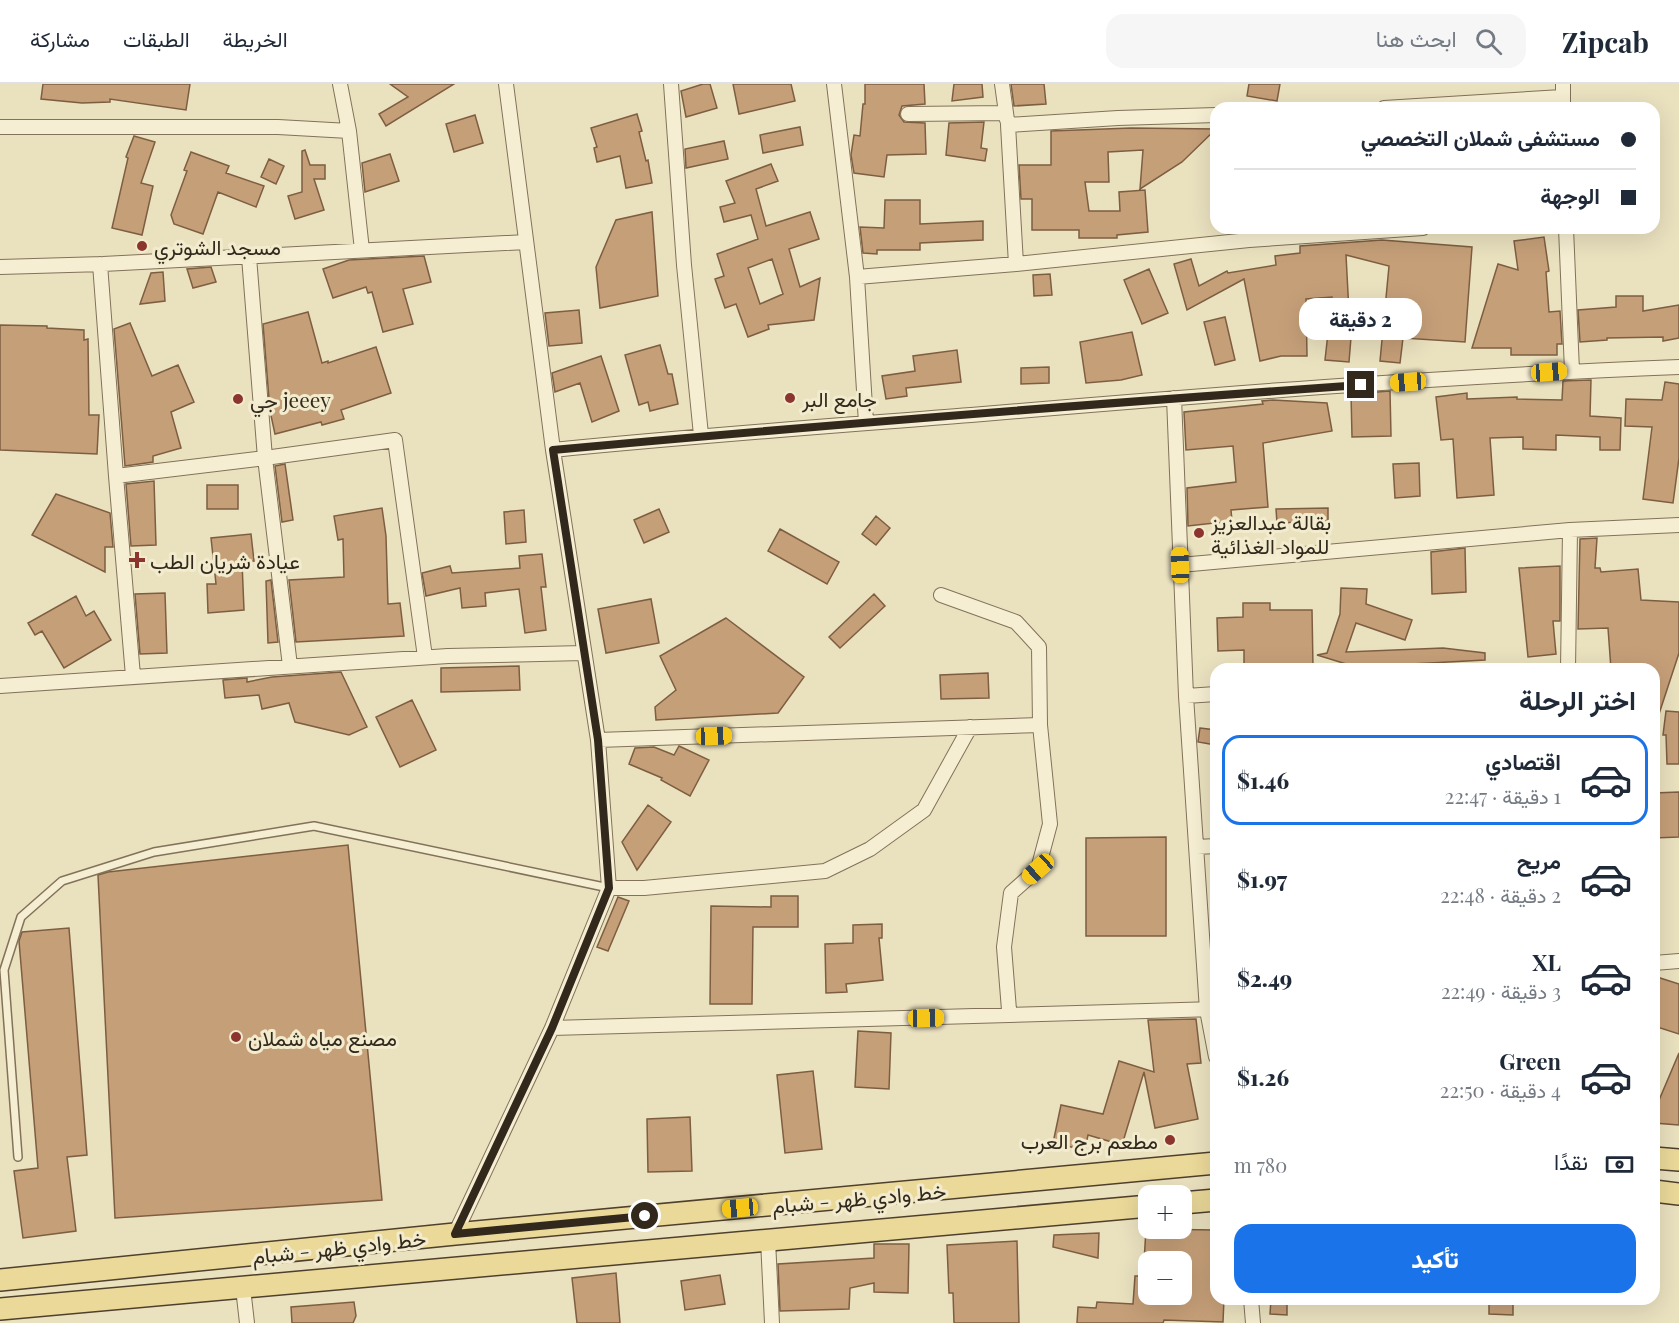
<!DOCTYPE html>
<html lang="ar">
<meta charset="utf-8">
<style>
:root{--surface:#fff;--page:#f6f6f7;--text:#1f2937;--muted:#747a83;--line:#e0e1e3;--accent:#1a73e8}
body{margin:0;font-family:"Playfair Display",Vazirmatn,serif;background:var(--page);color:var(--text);direction:rtl;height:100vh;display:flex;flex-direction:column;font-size:22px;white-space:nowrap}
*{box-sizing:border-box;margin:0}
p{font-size:20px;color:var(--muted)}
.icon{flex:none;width:33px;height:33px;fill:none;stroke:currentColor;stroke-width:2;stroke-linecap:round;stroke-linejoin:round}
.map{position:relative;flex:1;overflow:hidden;direction:ltr}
.panel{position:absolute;left:1210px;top:579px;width:450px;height:642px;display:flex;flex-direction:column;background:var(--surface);border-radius:18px;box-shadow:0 6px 24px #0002;direction:rtl}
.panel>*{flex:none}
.top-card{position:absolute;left:1210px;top:18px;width:450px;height:132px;border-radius:18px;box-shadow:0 6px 24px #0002;direction:rtl;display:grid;align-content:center;height:132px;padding:0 24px;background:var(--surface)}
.controls{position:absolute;left:1138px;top:1101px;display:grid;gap:12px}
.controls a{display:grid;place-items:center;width:54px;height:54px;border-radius:12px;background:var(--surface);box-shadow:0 6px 24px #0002;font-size:30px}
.end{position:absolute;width:27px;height:27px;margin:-14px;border:8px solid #32291c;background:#fff;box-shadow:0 0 0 3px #fff}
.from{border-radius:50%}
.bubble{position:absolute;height:42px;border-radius:18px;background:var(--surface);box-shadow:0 6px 24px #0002;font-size:20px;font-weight:800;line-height:42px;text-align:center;direction:rtl}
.car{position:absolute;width:18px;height:36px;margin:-18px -9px;border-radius:8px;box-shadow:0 0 4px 2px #0007;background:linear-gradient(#f5c518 24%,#345 0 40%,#f5c518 0 76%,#345 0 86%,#f5c518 0)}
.top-card b{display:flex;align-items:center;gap:21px;height:57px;font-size:22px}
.top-card b+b{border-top:2px solid var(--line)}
.top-card i{width:15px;height:15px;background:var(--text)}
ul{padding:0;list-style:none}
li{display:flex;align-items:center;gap:18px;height:90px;margin:0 12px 9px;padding:0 12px;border:3px solid transparent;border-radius:18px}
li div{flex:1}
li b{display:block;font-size:22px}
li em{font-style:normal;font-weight:800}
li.on{border-color:var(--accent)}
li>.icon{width:54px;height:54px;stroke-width:1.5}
h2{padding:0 24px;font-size:27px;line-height:72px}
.pay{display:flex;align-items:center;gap:15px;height:66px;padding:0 24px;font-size:22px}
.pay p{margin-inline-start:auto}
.button{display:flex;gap:12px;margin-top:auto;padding:12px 24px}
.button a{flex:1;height:69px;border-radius:18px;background:var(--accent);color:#fff;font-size:24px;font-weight:800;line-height:69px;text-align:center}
header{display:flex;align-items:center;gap:36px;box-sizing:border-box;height:84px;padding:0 30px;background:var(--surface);border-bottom:2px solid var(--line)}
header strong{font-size:28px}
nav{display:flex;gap:33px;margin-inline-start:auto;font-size:21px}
.search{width:420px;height:54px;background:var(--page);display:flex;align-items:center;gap:15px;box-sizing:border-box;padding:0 21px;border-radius:18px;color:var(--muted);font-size:22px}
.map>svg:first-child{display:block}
.building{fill:#c59f78;stroke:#7e5e41;stroke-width:1.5;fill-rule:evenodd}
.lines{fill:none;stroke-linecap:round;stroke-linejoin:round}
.service-casing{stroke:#817259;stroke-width:10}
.minor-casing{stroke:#817259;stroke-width:16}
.primary-casing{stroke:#4f402d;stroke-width:24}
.service{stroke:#f6eed2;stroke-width:7}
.minor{stroke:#f6eed2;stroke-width:14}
.primary{stroke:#ebd999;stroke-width:21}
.route{stroke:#32291c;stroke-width:8}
.poi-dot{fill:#8b352e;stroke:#f2ebce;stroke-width:2}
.labels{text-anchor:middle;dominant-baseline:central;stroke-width:6;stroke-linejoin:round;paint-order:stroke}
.poi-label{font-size:21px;fill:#32291c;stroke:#f2ebce;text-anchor:start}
.street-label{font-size:21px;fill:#32291c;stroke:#f2ebce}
</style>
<header>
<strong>Zipcab</strong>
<div class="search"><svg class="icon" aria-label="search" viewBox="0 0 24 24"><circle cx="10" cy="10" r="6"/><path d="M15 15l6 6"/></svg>ابحث هنا</div>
<nav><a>الخريطة</a><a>الطبقات</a><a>مشاركة</a></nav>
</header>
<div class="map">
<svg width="1679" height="1239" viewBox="0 0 1679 1239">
<rect width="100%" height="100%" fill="#eae1bf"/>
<path class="building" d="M43,0H190L186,26L110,15V18L82,19L41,15Z
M390,0H454L386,42L379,30L408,13Z
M703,0H710L717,24L686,33L681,7Z
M733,0H791L795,17L739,30Z
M865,0H924L925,20L902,22L899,31L904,38L925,39L926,70L887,71L884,93L854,89L851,71L854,51L860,52L863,20H865Z
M954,0H982L983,13L952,17Z
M1011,0H1044L1046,20L1014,22Z
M1249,0H1280L1277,17L1247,12Z
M637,30L642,47L639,48L646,77L648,76L652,99L626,104L620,72L597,78L594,64L597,63L591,44Z
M475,31L483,59L454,68L446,40Z
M984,38L981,64L987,65L985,77L946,71L949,39Z
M800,43L803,61L763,69L760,51Z
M1131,44L1216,45L1182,78L1140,105L1143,66L1108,68L1109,98H1085L1089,127H1120L1119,108L1145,106L1148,148L1117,151V154H1079V146H1032V115H1021L1019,81H1051V47Z
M134,52L155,58L141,99L153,102L142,151L112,144L128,74L126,73Z
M724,57L728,75L686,84L685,65Z
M305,66L310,81H325V95H314L324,126L295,135L288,112L302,108V67Z
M191,68L229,82L226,89L264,102L256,123L218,108L203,150L174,140L171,131L187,87L184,86Z
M390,70L399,97L365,108L362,79Z
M269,75L284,82L276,100L261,93Z
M771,80L778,97L756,105L766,142L810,128L819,155L789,165L800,203L820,194L814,236L768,241L769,245L748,253L736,220L725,224L715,195L724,192L717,170L758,155L751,131L724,138L720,123L735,119L726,97ZM772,175L783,210L760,220L748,184Z
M885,116H920V140L983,137V156L920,159V166H877V170L863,169L860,143L884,144Z
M652,128L658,212L600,224L596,183L616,136Z
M1544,153L1549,187L1546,188L1549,228L1560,227L1562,260H1557V271H1511V264H1472L1498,180L1518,186L1514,157Z
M1382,156L1472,163L1465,258L1403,254L1400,279L1380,277L1389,182L1346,171L1349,228L1353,229L1349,278L1325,276L1332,213L1306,215L1307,272H1281L1260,277L1244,195L1187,226L1174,180L1191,175L1199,202L1227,187L1228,189L1276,181L1275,172L1300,169V162Z
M424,172L431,198L403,205L413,240L383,248L372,208L368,209L366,203L333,214L323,185L349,176Z
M211,183L216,198L193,204L187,185Z
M1149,185L1168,229L1142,240L1124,196Z
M163,188L165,217L140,220L151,189Z
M1050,190L1052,211L1034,212L1033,191Z
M1616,212H1643V227L1679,221V254L1663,257V253L1607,254V256L1580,258L1578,226L1616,223Z
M579,226L582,259L549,262L545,229Z
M308,228L322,279L328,277V279L376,263L391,309L341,326L344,335L322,341L321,338L275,350L270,327L263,240Z
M1225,233L1235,276L1215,281L1204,238Z
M130,239L152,292L178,281L194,318L171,328L181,364L153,372V378L125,382L114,245Z
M0,241L47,242V244L84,246V256L88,255L89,331H99L97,370L0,366Z
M1132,248L1142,291L1121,296L1086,299L1080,258Z
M660,261L668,290H672L678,320L650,327L648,318L639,321L625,271Z
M957,266L961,298L906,304L907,312L886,315L882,292L915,287L913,272Z
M601,272L619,327L592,338L580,299L555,308L552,289Z
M1049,283V299L1021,300V284Z
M1591,296L1590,332L1621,334L1620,366H1600V353L1556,351V366L1523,365V353L1490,354L1494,411L1457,414L1453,355L1441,356L1436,313L1467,309V315L1517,313V315L1562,316L1563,297Z
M1665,298L1679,300V374L1673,419L1643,415L1652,343L1625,342L1626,315L1662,316Z
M1390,307L1391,352L1352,353L1351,310Z
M1273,316L1327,319L1332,347L1263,359L1268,423L1231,426L1232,437L1188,442L1187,404L1236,398L1233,362L1186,366L1184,328L1263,320L1262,317Z
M1419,379L1420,412L1395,414L1393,380Z
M285,380L293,436L282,438L275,382Z
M154,397L156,461L131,462L126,400Z
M207,401H238V425H207Z
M56,410L110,429L113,463H105V488L32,451Z
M382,424L386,452L388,520L400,519L404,552L296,558L289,496L344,493L343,455L338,456L334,432Z
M1328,424V437L1277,439L1276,425Z
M659,425L669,448L644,459L634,436Z
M524,426L526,458L506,460L504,428Z
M876,432L890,444L876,461L862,450Z
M780,445L839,478L827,500L768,467Z
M251,450L254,477L242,478L244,526L208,529L207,500H216L211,454Z
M1597,454L1595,484H1600L1601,488L1638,485L1641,516L1679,518V569L1657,636L1654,635V585H1611L1608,544L1578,545L1580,455Z
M1465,464L1466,508L1432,510L1431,468Z
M542,470L546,503H541L546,546L525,549L519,505L485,509L486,522L462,524L460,504L426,512L422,489L450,482L452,489L520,484L519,472Z
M1560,482V537H1553L1556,570L1528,573L1519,484Z
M271,496L278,558L268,559L266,497Z
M1341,504L1367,505L1366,520L1412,536L1405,556L1356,539L1346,568L1443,564L1485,569V576L1356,583L1317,571L1327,569L1340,530Z
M165,509L167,569L140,570L135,510Z
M874,510L885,522L840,564L829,553Z
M76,512L86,532L94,527L111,556L64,584L42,547L35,551L28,539Z
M651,515L659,559L606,569L598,525Z
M1243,519H1270V526H1312L1313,583L1244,582V566L1218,567L1217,534L1243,533Z
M726,534L804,593L778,629L656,636L655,623L676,606L660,572Z
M519,582L520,606L441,608V584Z
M341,588L367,643L349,651L295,638L289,619L262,625L259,611L225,614L223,596L247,594V598L272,593Z
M988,589L989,614L941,615L940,591Z
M412,616L436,666L400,683L376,633Z
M1666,627L1679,628V680H1667L1666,651H1663Z
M1200,644L1216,646V661L1198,658Z
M679,662L709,676L690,712L661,696L662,694L629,680L635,664L654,663L674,671Z
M1679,708V753L1654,754V709Z
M648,721L671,738L637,786L622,758Z
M1166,753V852H1086V754Z
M348,761L382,1116L115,1134L98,791L108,788Z
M771,812H798V843H753L752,920H710L711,822L771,823Z
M618,813L629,817L608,867L597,863Z
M882,840V854H879L883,896L846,900L847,908L826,909L825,860L853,859V841Z
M69,844L87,1071L67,1073L76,1147L23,1154L14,1087L38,1084L19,857L22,848Z
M1657,893L1679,900V950L1654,942V901Z
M1196,935L1201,979L1187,980L1198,1035L1155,1044L1144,988L1122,1061L1088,1051L1085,1066L1053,1059L1061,1021L1103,1030L1119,977L1154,988L1148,936Z
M858,947L891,949L889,1005L855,1003Z
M1679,969V1041L1654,1039V1028Z
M813,987L822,1065L785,1069L777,991Z
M690,1033L692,1087L648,1088L647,1035Z
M1146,1145L1216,1146V1215H1224L1223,1238L1164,1236L1163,1239H1077L1078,1223L1096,1224L1097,1218L1133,1220L1135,1192H1149V1210H1182V1178H1144Z
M1099,1149L1098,1174L1053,1163L1054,1151Z
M1017,1157L1019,1239H954L953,1209H949L947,1161Z
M874,1160H909L908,1209L874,1208V1199L850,1204L849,1225L780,1227L778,1180L874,1174Z
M616,1189L620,1239H577L572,1194Z
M720,1191L725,1220L685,1226L681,1197Z
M1271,1215H1287V1231L1270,1230Z
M1489,1215H1513V1231L1489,1230Z
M354,1218L356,1232L353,1239H292L291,1223Z"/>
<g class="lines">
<defs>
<path id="service" d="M18,1073L4,886L21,833L62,797L154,768L314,742L609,804"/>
<path id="minor" d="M340,0L349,47
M671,0L684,181L701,351
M834,0L857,193
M1002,0L1007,36
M1384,24L1562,13
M1563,24V0
M908,30L1005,29
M1216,31L1118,34L1008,41L1016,180L1249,156L1423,144
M0,43H278L349,47L362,166
M1566,144L1572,287
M100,180L116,392L265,374L249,173
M0,183L103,180L526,158
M1174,314L1186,612L1207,926L1216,973
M866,339L857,193L1016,180
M553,366C692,352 832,342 971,331C1207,311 1443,292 1679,283
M116,392L133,592
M1180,481L1570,446L1679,441
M941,511L1016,538L1039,563L1040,641L1050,740L1038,785L1011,809L1004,863L1009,926
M290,582L265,374L395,356L425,573
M1568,585L1570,446
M0,602L448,572L584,569
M1186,612L1216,610
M598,656L1040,641
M1197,763L1216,762
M609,804H644L825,787L870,765L924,726L970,643
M1654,879L1679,877
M552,944L1216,925
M455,1150L552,944L609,804L598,656L553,366L506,0
M768,1156L772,1239
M243,1204L247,1239
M1251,1215L1253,1239"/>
<path id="primary" d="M1654,1074L1679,1076
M1654,1107L1679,1110
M1182,1119L1216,1116
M0,1196L455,1150L1216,1079
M0,1225L1149,1122"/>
</defs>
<use href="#service" class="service-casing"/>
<use href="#minor" class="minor-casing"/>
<use href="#primary" class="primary-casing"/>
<use href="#service" class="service"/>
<use href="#minor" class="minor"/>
<use href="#primary" class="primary"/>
</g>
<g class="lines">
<path class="route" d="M645,1132L455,1150L552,944L609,804L598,656L553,366C822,341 1092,320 1361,301"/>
</g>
<g class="poi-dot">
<circle cx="142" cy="162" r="6"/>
<circle cx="790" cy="314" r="6"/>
<circle cx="238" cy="315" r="6"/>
<circle cx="1199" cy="449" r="6"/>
<path d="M134 467h6v6h6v6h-6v6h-6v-6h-6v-6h6z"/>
<circle cx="236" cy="953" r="6"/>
<circle cx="1170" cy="1056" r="6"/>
</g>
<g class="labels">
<g class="poi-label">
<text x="154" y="162">مسجد الشوتري</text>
<text x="802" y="314">جامع البر</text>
<text x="250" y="315">جي jeeey</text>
<text x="1211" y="437">بقالة عبدالعزيز<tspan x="1211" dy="24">للمواد الغذائية</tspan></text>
<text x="150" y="476">عيادة شريان الطب</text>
<text x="248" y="953">مصنع مياه شملان</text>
<text x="1158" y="1056" text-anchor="end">مطعم برج العرب</text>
</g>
<g class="street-label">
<text transform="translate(859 1113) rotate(-5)">خط وادي ظهر - شبام</text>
<text transform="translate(339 1162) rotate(-6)">خط وادي ظهر - شبام</text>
</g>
</g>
</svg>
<div class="controls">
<a>+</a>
<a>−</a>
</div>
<i class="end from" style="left:645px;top:1132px"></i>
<i class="end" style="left:1361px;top:301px"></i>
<div class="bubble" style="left:1299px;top:214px;width:123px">2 دقيقة</div>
<i class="car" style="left:1549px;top:288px;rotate:86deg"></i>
<i class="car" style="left:1408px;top:298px;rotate:266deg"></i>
<i class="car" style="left:1180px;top:481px;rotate:358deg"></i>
<i class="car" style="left:714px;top:652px;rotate:88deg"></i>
<i class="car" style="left:1038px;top:785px;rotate:228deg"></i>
<i class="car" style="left:926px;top:934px;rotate:89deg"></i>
<i class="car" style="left:740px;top:1124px;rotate:265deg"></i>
<div class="top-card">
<b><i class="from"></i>مستشفى شملان التخصصي</b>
<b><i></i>الوجهة</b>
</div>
<section class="panel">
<h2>اختر الرحلة</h2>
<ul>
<li class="on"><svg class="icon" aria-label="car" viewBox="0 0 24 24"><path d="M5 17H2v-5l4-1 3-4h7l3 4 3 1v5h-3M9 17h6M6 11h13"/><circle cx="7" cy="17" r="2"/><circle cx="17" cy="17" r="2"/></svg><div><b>اقتصادي</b><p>1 دقيقة · 22:47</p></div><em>$1.46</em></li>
<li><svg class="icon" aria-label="car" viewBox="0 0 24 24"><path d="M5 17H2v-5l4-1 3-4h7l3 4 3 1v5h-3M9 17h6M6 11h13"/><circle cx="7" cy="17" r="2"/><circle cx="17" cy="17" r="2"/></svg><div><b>مريح</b><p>2 دقيقة · 22:48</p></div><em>$1.97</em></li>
<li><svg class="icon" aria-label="car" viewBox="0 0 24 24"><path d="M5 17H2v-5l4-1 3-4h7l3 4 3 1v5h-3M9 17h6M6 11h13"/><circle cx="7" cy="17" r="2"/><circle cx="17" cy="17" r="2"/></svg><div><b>XL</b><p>3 دقيقة · 22:49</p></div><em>$2.49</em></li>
<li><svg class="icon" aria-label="car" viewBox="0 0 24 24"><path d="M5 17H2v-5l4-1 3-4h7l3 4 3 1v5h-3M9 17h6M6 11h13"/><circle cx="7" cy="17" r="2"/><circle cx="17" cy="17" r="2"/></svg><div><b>Green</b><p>4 دقيقة · 22:50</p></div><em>$1.26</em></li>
</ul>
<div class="pay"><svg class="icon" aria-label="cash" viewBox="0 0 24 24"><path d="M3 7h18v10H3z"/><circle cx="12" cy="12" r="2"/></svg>نقدًا<p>780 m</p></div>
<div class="button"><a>تأكيد</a></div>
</section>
</div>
